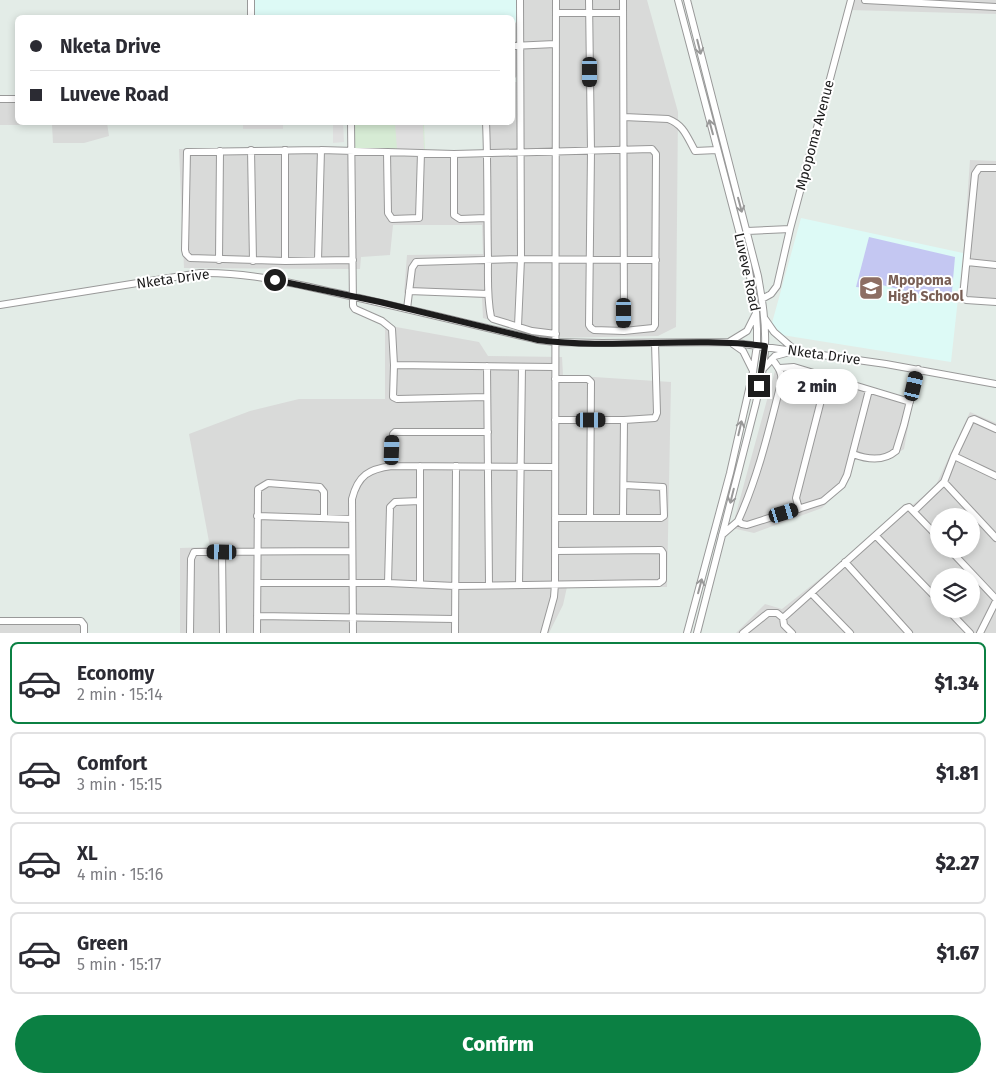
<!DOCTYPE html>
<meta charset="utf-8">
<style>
:root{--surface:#fff;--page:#f7f7f7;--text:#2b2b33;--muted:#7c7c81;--line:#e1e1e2;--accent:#0b8043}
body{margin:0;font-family:"Fira Sans",sans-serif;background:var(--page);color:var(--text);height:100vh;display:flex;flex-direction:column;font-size:19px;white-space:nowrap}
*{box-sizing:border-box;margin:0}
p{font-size:16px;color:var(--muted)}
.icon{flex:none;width:28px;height:28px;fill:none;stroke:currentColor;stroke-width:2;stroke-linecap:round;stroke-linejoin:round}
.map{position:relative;height:633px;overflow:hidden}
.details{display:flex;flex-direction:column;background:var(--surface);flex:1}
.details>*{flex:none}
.hud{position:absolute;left:15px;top:15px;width:500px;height:110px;border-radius:8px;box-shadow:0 2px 8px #0003;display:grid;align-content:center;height:110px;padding:0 15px;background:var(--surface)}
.fabs{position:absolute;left:930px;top:508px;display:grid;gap:10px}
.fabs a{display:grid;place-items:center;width:50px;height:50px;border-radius:50%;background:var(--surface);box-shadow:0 2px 8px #0003;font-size:25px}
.end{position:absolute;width:22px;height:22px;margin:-11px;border:6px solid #1c1c1c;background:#fff;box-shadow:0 0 0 2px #fff}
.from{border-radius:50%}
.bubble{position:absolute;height:35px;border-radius:18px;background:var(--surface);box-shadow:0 2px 8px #0003;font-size:16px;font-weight:800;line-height:35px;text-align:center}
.car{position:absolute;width:15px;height:30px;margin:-15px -8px;border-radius:6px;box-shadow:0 0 4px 1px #0007;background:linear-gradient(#222 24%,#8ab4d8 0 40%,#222 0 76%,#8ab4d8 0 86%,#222 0)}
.hud b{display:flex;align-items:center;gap:18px;height:48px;font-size:19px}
.hud b+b{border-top:1px solid var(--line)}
.hud i{width:12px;height:12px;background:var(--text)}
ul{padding:9px 0 0;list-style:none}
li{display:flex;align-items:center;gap:15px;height:82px;margin:0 10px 8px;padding:0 5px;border:2px solid var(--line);border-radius:8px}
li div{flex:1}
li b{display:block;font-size:19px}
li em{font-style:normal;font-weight:800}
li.on{border-color:var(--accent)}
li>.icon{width:45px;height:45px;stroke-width:1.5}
.button{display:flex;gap:10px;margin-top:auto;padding:10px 15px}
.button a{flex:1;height:58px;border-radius:30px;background:var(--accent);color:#fff;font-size:20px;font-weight:800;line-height:58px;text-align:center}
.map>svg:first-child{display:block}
.residential{fill:#d9dad9;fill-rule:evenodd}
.commercial{fill:#d6ebd4}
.education{fill:#ddfaf6}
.religious{fill:#cacaca}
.park{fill:#c4c7f2}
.parking{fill:#e0e0e0}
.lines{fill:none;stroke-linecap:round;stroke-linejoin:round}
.minor-casing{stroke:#999;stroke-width:8}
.minor{stroke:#fff;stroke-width:6}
.oneway{stroke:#999}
.route{stroke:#1c1c1c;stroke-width:6}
.labels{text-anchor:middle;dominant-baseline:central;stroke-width:4;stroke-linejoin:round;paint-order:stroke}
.street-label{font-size:14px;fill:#1c1c1c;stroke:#fff}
.education-label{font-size:14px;font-weight:bold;fill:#785e54;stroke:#fff;text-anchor:start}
</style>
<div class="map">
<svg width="996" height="633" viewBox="0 0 996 633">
<rect width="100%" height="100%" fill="#e3ece7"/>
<path class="residential" d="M522,0H647L678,112L676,327L658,336L548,338L483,318L482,298L404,293L407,255L483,254L482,225H393L390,255L361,257L360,269L184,268L179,149L420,154L488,153L487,123L512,122L513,82H520L513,45V23H522Z
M852,0H996V14L849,10Z
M17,99L18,122L107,123L109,136L84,143H53L52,125H0V100Z
M970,160L996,161V305L960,302Z
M385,325L479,342L488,356L562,357L563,375L671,382L667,587H567L563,605L549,633H180V548L210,547L189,434L250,411L299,399H385Z
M776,367L901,396L913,401L904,449L888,459H855L848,481L822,508L754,533L732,528Z
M970,412L996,423V633H736L765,604L782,609L935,487ZM939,516H971V549H939ZM939,576H971V609H939Z
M0,621L86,622L87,633H0Z"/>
<path class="commercial" d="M352,123H424L425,152L352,150Z"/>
<path class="education" d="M255,0H517V22H513L512,18H255Z
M801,218L963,253L951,362L782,335L772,323Z"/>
<path class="religious" d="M512,49H518V75L513,80Z"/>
<path class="park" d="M869,237L955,257L951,302L874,283L867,288L856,287Z"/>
<path class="parking" d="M243,123H283V129H243Z
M333,123H343L344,142L333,143Z
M395,123H423L424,149H397Z"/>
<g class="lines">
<defs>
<path id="minor" d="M251,0V18
M623,0L624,331
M678,0L748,265L756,312L757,329V345L753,372L730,473L687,633
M687,0L758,276C762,299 766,322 765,346C765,365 760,384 756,403L697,633
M865,0L996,7
M556,13H623
M512,46L555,44
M0,99H18
M624,117L668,119C684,125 687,137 695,151L717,150
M351,122L353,306L355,309L382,321L392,329L394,365L393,397L397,399L487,397
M486,122C488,168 487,213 488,259C488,278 487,298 491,317L493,319L532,331L556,334
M251,150L253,261
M387,153L388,213L392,219L419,218L421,153
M454,154V215L460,219L486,218
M996,168H979L975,174L963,297L966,300L996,302
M747,231L790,229L851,0
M219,260L220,151
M318,260L321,150
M353,260L285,261L190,258L186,254L185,250L187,152L321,150L454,154L652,149L656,154L655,325L653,328L624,331L594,330L591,328L589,325L591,151L589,0
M285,261V150
M967,262L996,265
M409,291L488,294
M762,299L771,294L777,286L790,229
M0,305L200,273C246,272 288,282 332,292C401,307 469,324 538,340L555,342L602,343L729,342L886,364L996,384
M407,309L412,268L416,262L521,259L656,260
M765,319L774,332L796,351
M518,326L521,259L520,0
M729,342L747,331L755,315
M733,344L743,351L753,371
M772,359C778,367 783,373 781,383C769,430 758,477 738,521L742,524L747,525L823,501L842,485L847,475L869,390
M394,365L555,367
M487,366L489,585
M780,368L794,367L910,402
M763,369L775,356L790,352
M555,379H588L591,382L590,518
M555,420H624L655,418L657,413L655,343
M853,454C866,459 883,462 896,451L904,425L918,369
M954,456L996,476
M392,466L393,434L395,432H488
M420,466V584
M944,482L996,538
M799,509L796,498L827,377
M914,511L944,482L954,456L971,420L974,419L996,429
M257,516L352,519
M555,518H661L664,516L663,487L624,485
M623,518L624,420
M722,535L738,521
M876,536L939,601
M949,549L996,599
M222,552L223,633
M845,562L909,633
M258,583H388L455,586L659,583L663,580V553L661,550L555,551
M388,583L390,507L395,502L420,501
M519,585L522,367
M811,593L850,633
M947,609L970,633
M257,616L455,619
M0,621H81L84,625V633
M190,633L191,559L194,552L352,551
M257,633L258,489L268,483L320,487L324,492V517
M353,633L352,499C358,475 369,469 392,466L555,467
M455,633L456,466
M544,633L554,597L555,584L556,0
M743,633L768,613H777L783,618
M792,633L784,625L783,618L906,508L909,507L939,538
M980,633L996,601"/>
</defs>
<use href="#minor" class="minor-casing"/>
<use href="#minor" class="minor"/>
</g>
<defs><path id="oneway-shaft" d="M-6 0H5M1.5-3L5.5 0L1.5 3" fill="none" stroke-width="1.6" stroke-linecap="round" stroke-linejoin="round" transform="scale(1.25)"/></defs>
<g class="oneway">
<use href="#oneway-shaft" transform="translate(699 47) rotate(76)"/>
<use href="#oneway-shaft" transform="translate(711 127) rotate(-105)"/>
<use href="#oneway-shaft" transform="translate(740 205) rotate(75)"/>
<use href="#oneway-shaft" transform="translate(740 428) rotate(-77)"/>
<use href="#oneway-shaft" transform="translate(732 496) rotate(104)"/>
<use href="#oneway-shaft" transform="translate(700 586) rotate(-75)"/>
</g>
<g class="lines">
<path class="route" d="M275,280L380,302L538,340C613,350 690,336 765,346L759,386"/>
</g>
<defs>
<symbol id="school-square" viewBox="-11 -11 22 22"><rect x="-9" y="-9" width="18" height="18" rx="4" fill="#8d6e63" stroke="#fff"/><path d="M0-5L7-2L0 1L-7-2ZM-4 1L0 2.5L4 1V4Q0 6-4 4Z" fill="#fff"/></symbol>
</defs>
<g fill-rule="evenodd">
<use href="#school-square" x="857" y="274" width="28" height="28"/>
</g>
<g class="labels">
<g class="street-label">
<text transform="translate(815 135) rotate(-75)">Mpopoma Avenue</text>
<text transform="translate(747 272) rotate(78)">Luveve Road</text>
<text transform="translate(173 279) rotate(-8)">Nketa Drive</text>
<text transform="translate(824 355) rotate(8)">Nketa Drive</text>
</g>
<g class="education-label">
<text x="888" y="280">Mpopoma<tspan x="888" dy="16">High School</tspan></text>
</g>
</g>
</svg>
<div class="fabs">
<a><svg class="icon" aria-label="locate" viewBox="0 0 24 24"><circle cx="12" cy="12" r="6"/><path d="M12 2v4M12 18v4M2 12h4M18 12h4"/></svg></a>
<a><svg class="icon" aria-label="layers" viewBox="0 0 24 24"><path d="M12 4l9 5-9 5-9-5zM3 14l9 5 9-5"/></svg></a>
</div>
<i class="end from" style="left:275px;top:280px"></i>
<i class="end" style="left:759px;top:386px"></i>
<div class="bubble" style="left:776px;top:369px;width:82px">2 min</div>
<i class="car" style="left:590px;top:72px;rotate:180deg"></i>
<i class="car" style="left:624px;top:313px;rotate:180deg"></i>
<i class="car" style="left:914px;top:386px;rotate:13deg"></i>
<i class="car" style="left:591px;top:420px;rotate:90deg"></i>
<i class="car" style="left:392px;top:450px;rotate:2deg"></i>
<i class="car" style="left:784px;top:513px;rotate:73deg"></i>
<i class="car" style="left:222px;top:552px;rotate:271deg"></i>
<div class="hud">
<b><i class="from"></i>Nketa Drive</b>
<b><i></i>Luveve Road</b>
</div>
</div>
<section class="details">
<ul>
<li class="on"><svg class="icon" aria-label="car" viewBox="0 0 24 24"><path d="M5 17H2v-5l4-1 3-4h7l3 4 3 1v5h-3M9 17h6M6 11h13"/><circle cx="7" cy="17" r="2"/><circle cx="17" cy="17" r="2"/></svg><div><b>Economy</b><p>2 min · 15:14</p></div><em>$1.34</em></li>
<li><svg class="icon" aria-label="car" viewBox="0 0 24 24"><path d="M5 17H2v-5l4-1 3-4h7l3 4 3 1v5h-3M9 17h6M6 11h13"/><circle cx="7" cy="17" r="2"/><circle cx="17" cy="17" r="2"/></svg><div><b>Comfort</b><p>3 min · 15:15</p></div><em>$1.81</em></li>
<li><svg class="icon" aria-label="car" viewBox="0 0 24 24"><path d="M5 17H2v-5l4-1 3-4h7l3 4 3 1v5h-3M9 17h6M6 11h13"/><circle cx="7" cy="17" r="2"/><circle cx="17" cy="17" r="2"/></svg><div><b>XL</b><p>4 min · 15:16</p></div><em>$2.27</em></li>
<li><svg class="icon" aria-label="car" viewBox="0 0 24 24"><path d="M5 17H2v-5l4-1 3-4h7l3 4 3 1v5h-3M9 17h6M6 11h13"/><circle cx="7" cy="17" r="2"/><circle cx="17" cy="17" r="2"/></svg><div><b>Green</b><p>5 min · 15:17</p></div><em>$1.67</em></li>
</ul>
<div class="button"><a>Confirm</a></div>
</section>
